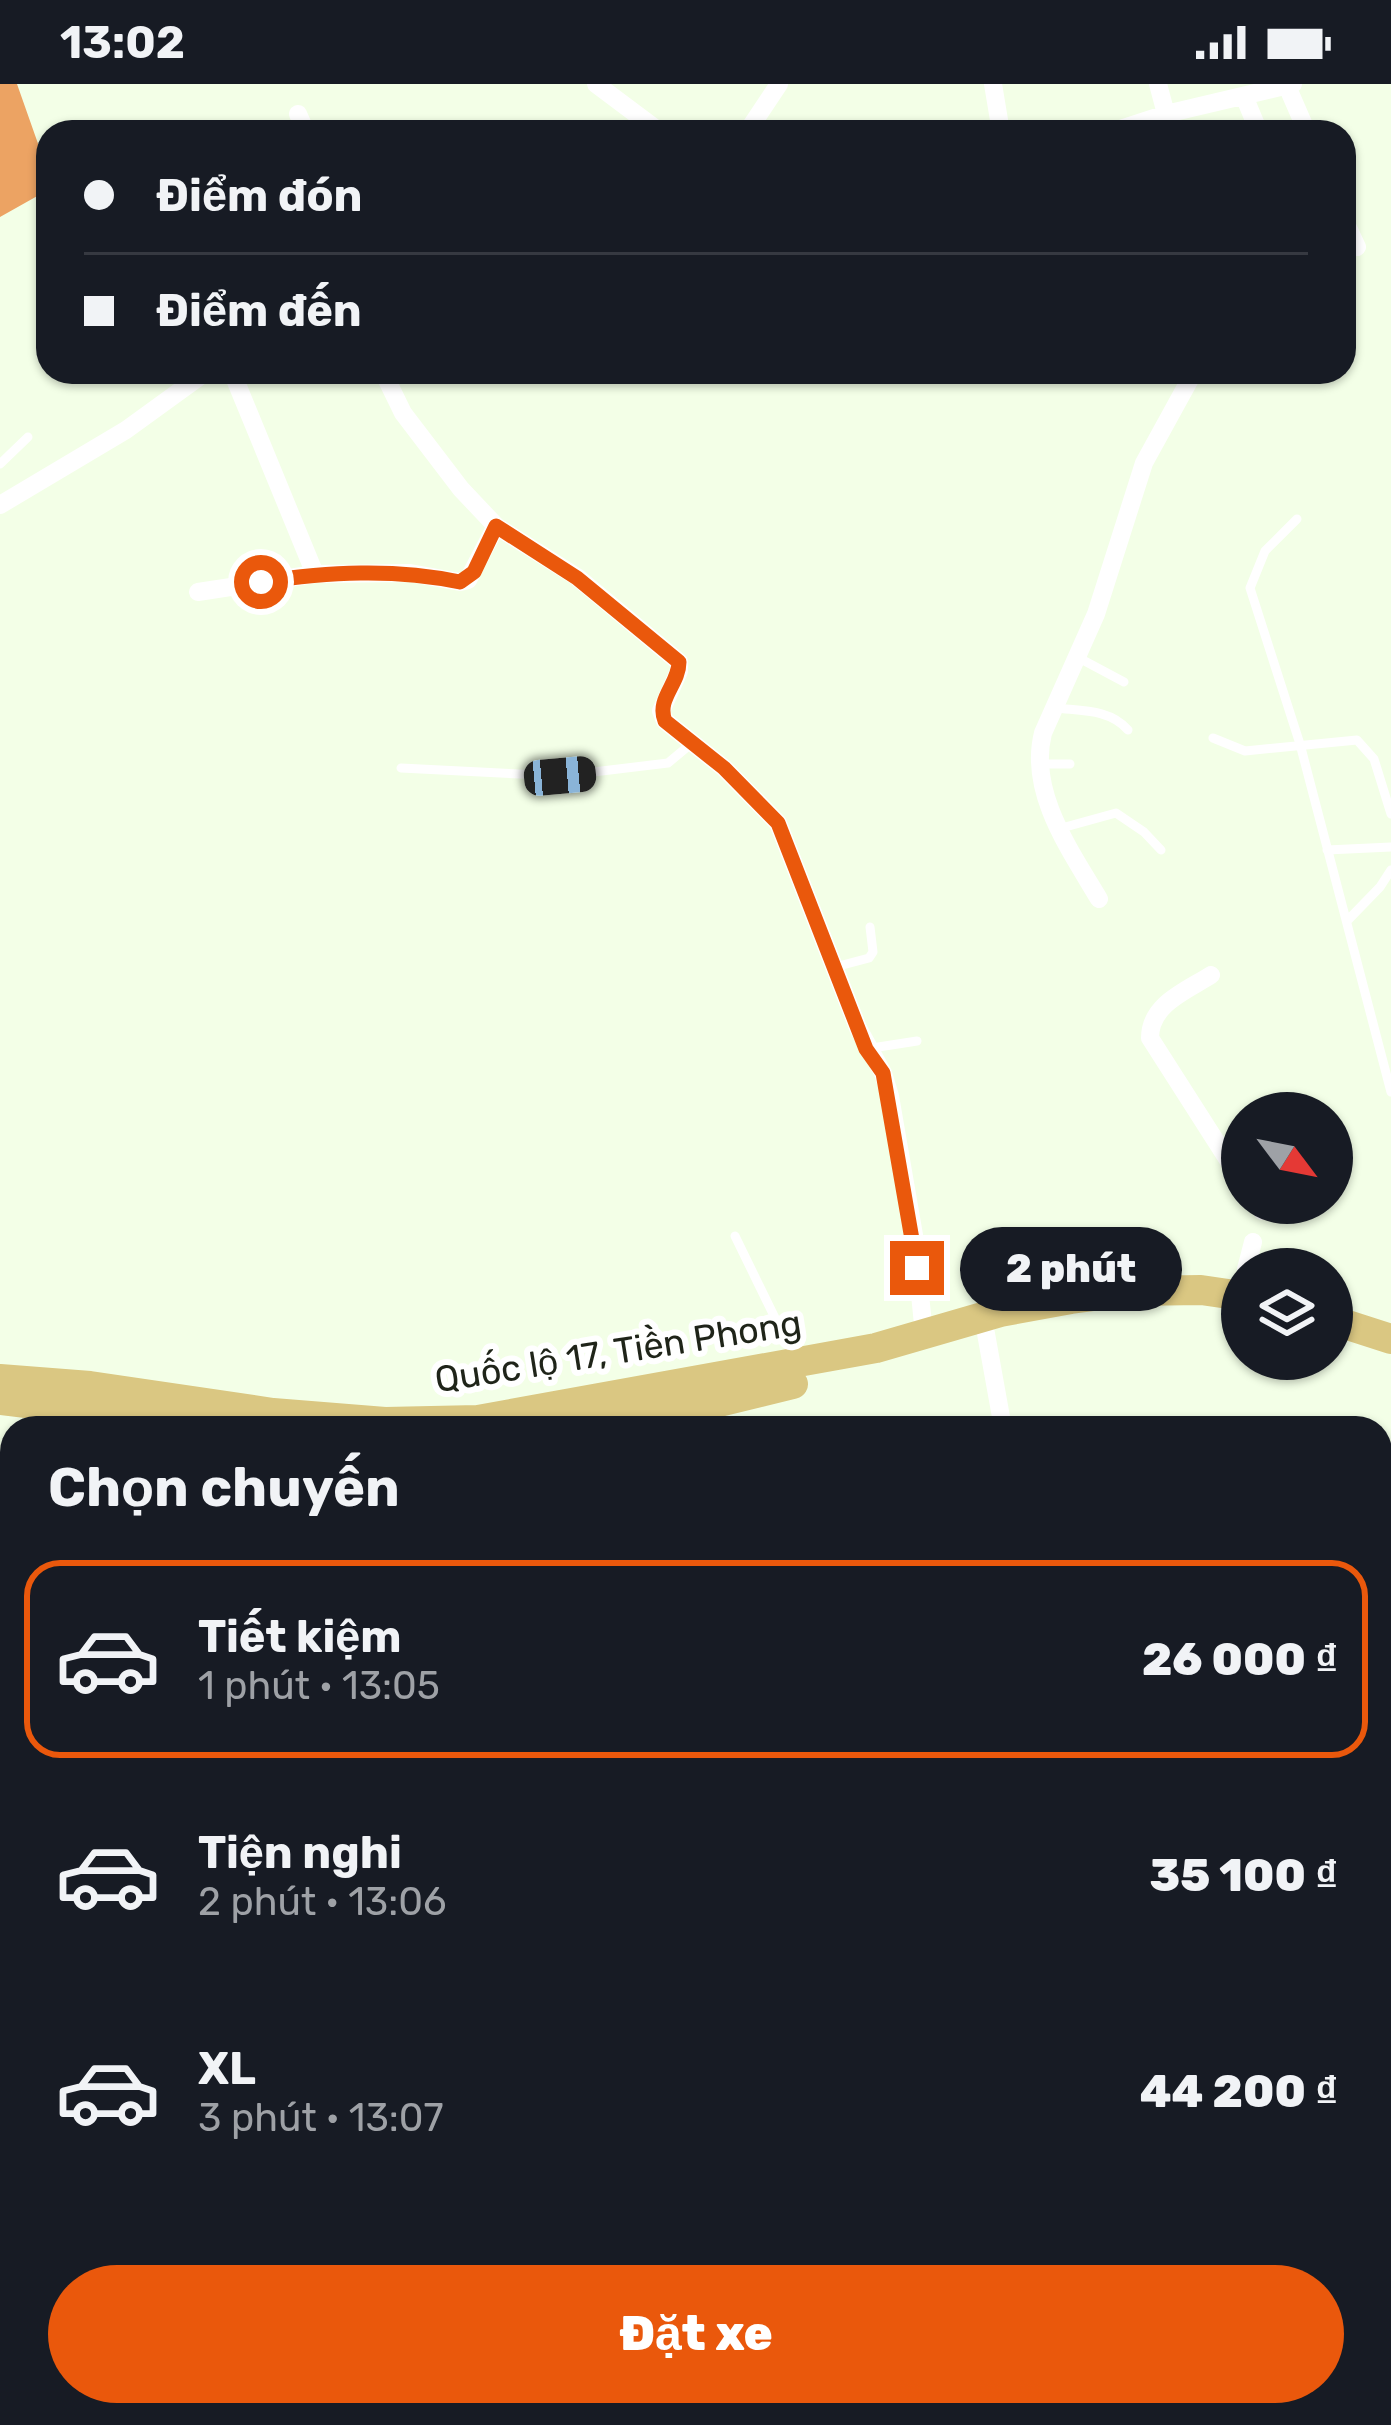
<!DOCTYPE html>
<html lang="vi">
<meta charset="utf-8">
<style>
:root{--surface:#171b24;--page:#242831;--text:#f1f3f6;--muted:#9ea1a6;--line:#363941;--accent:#ea580c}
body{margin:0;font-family:Rubik,sans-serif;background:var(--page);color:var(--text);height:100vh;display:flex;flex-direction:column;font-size:45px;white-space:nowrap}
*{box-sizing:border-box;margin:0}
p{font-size:39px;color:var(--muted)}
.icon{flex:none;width:66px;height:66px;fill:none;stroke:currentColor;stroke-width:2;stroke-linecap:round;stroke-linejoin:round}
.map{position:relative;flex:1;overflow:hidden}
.panel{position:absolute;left:0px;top:1332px;width:1392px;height:1011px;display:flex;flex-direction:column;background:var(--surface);border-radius:36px 36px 0 0;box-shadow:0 3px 9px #0004}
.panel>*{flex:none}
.guide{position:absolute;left:36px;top:36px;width:1320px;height:264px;border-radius:36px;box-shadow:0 3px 9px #0004;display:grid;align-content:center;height:264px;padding:0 48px;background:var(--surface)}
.needle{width:78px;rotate:122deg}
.buttons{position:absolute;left:1221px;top:1008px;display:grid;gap:24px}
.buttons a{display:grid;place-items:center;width:132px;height:132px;border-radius:50%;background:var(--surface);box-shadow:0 3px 9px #0004;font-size:60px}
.end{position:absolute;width:54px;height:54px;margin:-27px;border:15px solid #ea580c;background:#fff;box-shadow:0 0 0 6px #fff}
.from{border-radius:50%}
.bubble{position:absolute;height:84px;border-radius:42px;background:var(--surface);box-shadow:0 3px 9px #0004;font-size:39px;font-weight:800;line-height:84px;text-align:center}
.car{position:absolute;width:36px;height:72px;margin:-36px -18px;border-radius:15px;box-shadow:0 0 9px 3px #0007;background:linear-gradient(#222 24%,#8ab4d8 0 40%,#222 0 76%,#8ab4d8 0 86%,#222 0)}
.guide b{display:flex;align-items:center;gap:42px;height:114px;font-size:45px}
.guide b+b{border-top:3px solid var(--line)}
.guide i{width:30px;height:30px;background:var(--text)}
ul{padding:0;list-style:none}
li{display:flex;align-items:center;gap:36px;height:198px;margin:0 24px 18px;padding:0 24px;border:6px solid transparent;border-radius:36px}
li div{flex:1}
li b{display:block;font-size:45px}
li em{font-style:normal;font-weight:800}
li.on{border-color:var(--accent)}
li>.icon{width:108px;height:108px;stroke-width:1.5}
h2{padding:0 48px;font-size:54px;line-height:144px}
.button{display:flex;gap:24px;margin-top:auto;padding:24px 48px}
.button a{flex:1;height:138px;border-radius:72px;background:var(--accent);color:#fff;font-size:48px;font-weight:800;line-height:138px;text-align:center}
.status{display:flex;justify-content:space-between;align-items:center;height:84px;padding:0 60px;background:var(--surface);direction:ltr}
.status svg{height:33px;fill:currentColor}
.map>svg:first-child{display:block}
.forest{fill:#eca363}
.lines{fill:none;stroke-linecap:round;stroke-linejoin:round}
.path{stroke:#868e7d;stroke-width:3;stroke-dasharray:6 9;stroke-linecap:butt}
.service{stroke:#fff;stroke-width:9}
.minor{stroke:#fff;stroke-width:18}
.trunk{stroke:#dac782;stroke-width:30}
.route{stroke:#ea580c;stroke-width:15}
.labels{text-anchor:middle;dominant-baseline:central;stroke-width:12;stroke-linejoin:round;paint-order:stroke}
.street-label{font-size:36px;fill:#1f2419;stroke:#fff}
</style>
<div class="status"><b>13:02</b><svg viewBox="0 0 49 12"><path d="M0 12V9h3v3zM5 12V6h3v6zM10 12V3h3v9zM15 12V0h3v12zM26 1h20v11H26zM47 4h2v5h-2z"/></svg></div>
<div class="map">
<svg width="1391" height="2341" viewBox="0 0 1391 2341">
<rect width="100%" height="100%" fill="#f3ffe7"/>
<path class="forest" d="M0,0H17L48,88V106L0,133Z
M1391,2010V2341H0V2082L12,2079V2331H1380V2012Z"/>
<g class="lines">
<path class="path" d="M1380,2142L1391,2138
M1380,2275L1391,2270
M905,2341L910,2331
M1071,2341L1080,2331
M1235,2341L1249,2331"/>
<path class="service" d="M0,380L28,353
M1297,435L1265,467L1250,504L1300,660L1391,1008
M1079,574L1124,598
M1056,624C1081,627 1110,625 1128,646
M1213,654L1245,667L1357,656L1374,675L1391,730
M1039,680H1070
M401,684L560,692L668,679L692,659
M1058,745L1116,729L1144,748L1161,766
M1327,766L1391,763
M1347,837L1380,803L1391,786
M835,883L869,874L873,868L870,843
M872,964L917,957
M735,1152L795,1275
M1380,1928L1391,1938"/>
<path class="minor" d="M596,0L660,48
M993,0L1001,48
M1158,0L1166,30
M1287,2L1307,48
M1244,12L1259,48
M298,30L306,48
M747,48L779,0
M1111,48L1166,30L1293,0
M1344,135L1357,163
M383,288L403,329L461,405L496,442L577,493L679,578V587L661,627L665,637L724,684L778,739L858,944L883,989L890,1012L914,1151L924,1250
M0,421L126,346L206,288
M315,490L410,489L460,498L468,496L496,442
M198,508L315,490L232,288
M1099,815C1070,766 1028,708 1043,649L1096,530L1144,379L1194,288
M1211,891C1186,907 1150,920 1150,954L1242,1098
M1257,1119L1262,1127
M1246,1185L1253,1158
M983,1233L1003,1344
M0,1690L12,1684
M1380,1840L1391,1841"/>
<path class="trunk" d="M1332,1236L1391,1255
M0,1295L90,1302L273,1329L385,1338L478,1336L876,1264L1000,1228L1071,1215L1132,1207L1201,1206L1242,1212
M0,1316L231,1344
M551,1344L703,1322L793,1300"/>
</g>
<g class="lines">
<path class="route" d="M261,498C328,488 393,484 460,498L474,488L496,442L577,494L679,578C679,600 656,615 665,637L724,684L778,739L866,965L883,989L917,1184"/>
</g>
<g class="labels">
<g class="street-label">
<text transform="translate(618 1267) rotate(-9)">Quốc lộ 17, Tiền Phong</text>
</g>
</g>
</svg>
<div class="buttons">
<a><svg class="needle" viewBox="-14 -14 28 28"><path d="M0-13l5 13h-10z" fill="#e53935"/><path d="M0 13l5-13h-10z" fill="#9ea1a6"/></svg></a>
<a><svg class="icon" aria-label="layers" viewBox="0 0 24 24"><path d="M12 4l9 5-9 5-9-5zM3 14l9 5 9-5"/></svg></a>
</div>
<i class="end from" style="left:261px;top:498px"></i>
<i class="end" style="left:917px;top:1184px"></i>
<div class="bubble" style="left:960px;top:1143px;width:222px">2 phút</div>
<i class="car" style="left:560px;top:692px;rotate:85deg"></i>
<div class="guide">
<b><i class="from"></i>Điểm đón</b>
<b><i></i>Điểm đến</b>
</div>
<section class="panel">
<h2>Chọn chuyến</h2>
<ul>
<li class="on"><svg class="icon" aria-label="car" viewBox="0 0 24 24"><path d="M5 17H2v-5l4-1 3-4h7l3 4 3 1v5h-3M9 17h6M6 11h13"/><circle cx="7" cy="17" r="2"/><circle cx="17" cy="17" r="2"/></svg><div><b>Tiết kiệm</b><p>1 phút · 13:05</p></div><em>26 000 ₫</em></li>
<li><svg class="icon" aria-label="car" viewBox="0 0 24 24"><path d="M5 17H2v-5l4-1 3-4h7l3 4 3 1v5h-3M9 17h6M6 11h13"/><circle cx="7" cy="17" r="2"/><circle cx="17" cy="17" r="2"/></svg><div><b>Tiện nghi</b><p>2 phút · 13:06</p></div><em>35 100 ₫</em></li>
<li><svg class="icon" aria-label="car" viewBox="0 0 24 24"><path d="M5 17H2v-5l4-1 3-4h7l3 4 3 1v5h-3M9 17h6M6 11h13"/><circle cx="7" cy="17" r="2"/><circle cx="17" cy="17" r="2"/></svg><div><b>XL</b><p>3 phút · 13:07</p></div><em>44 200 ₫</em></li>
</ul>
<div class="button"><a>Đặt xe</a></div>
</section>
</div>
